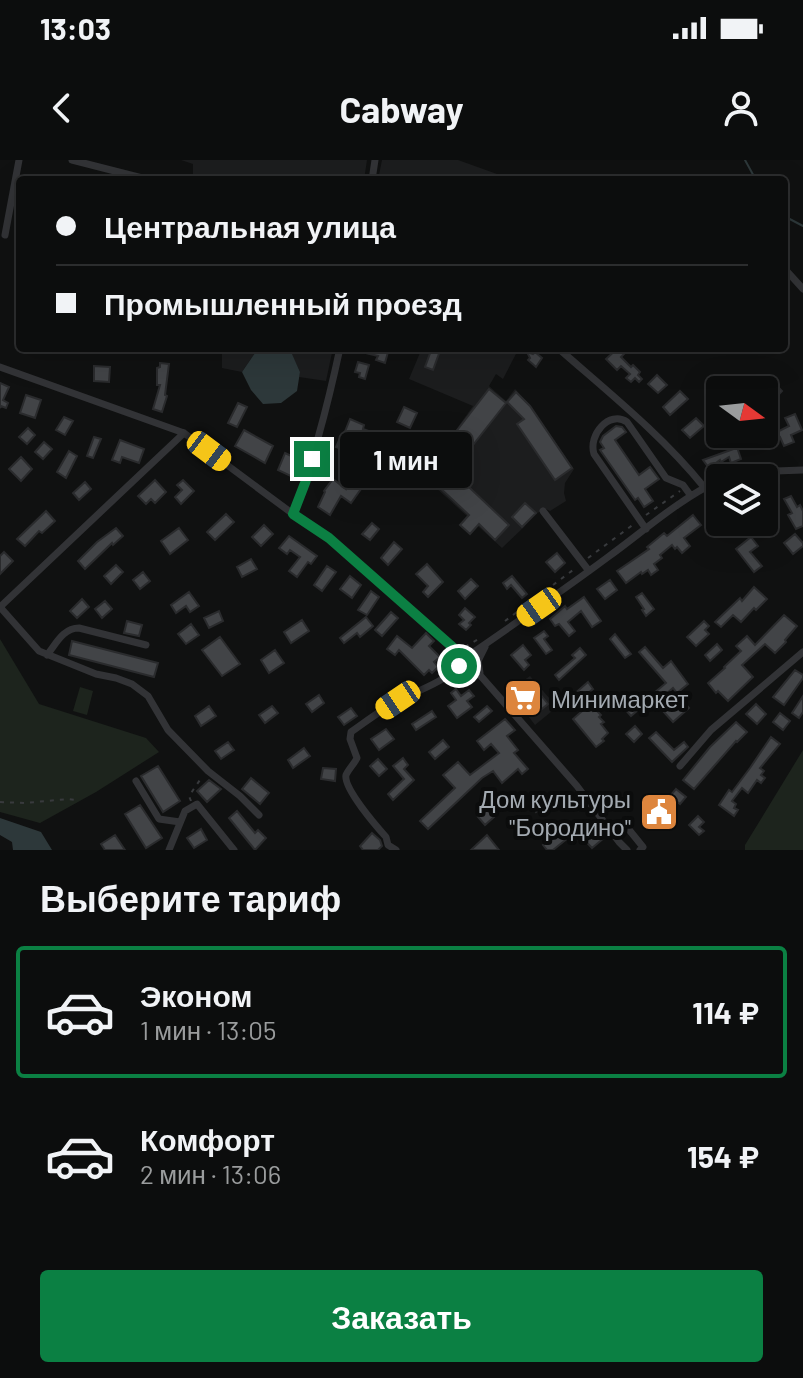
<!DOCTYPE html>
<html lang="ru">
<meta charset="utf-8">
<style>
:root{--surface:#0c0d0d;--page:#1a1b1b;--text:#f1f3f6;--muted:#9a9c9d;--line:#2c2d2e;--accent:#0b8043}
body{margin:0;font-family:Barlow,sans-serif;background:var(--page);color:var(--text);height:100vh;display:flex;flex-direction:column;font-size:30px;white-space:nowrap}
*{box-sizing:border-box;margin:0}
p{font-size:26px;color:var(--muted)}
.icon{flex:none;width:44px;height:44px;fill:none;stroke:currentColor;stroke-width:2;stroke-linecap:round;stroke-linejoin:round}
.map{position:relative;height:690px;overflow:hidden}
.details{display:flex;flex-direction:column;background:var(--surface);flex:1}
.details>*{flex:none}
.hud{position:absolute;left:16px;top:16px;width:772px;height:176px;border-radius:8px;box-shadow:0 8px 32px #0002,0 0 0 2px var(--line);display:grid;align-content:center;height:176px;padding:0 40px;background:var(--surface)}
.needle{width:52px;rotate:105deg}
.fabs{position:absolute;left:706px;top:216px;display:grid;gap:16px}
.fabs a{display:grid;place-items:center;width:72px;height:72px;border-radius:8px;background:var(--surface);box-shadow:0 8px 32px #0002,0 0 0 2px var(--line);font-size:40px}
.end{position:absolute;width:36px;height:36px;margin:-18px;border:10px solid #0b8043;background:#fff;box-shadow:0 0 0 4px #fff}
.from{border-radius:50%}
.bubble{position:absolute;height:56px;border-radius:8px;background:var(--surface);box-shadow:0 8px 32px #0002,0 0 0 2px var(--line);font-size:26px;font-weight:700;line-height:56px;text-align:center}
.car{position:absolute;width:24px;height:48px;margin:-24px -12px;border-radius:10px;box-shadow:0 0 6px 2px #0007;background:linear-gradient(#f5c518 24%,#345 0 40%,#f5c518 0 76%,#345 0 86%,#f5c518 0)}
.hud b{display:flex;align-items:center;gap:28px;height:76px;font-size:30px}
.hud b+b{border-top:2px solid var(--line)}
.hud i{width:20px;height:20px;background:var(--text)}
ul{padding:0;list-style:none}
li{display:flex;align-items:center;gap:24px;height:132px;margin:0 16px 12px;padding:0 24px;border:4px solid transparent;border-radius:8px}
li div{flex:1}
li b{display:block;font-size:30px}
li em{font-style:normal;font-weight:700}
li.active{border-color:var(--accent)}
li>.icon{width:72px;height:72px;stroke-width:1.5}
h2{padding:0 40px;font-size:36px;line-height:96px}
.cta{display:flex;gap:16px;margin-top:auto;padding:16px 40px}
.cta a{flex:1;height:92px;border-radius:8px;background:var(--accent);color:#fff;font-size:32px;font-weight:700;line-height:92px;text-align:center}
.status{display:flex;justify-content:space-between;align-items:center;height:56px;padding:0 40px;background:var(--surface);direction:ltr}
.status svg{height:22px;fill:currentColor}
header{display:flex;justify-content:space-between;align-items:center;height:104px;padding:0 40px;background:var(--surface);font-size:36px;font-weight:700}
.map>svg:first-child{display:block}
.built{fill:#1c1d1e}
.green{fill:#1d241d}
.water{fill:#2d383a}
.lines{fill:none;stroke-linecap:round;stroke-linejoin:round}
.stream{stroke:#2d383a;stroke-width:2}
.building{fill:#424447;stroke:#2a2b2d;stroke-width:2}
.path{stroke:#383a3d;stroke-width:2;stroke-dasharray:4 6;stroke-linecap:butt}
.minor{stroke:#323336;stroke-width:7}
.route{stroke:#0b8043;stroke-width:10}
.labels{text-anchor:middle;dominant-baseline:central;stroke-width:8;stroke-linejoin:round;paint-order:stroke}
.poi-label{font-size:24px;fill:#a3aab1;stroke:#0b0c0c;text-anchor:start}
</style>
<div class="status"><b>13:03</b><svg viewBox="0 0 49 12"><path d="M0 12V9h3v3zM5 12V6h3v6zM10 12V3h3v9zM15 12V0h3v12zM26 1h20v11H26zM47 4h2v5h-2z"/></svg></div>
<header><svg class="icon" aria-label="back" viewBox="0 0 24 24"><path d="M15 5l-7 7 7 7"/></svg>Cabway<svg class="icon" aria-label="person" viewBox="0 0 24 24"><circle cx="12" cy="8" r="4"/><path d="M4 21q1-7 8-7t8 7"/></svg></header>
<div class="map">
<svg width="803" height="690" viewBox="0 0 803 690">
<rect width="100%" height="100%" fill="#101111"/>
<path class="built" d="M181,0H367L364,20H193V4Z
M382,0H458L497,14L524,20H378Z
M222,188H333L326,221L299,217L300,212L291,193L257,190L242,212L222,208Z
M422,188H515L518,190L503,219L496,214L489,226L506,241L515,229L530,245L574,309L565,323L564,333L566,341L550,351L546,349L533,355L524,367L502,388L423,316L473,246L409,219Z
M530,516L557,547L535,565L509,531Z"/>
<path class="green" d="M0,479L39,544L146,578L159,592L96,632L40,663L0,652Z
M80,527L93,531L87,555L73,551Z
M803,590V690H745V685Z"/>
<path class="water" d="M257,190L292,194L300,212L297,231L281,243L263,244L251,230L242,212Z
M0,658L41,672L52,690H13L12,682L0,675Z"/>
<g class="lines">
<path class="stream" d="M745,0L756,20
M784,56L803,66"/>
</g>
<path class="building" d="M355,188H376L388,192L385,203L376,200L378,196L354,190Z
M432,188H441L433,210L425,207Z
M618,188L625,193L621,197L631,207L633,205L640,212L638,215L642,219L639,222L635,218L631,222L626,218L630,214L621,206L617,210L606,199Z
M527,192L533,194L535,192L542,198L536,207L528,200L530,198Z
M358,202L369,205L365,219L359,217L360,213L355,212Z
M160,203L169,204L165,235L167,236L162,252L153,249L160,225H157V208L160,207Z
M94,206L110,207L109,222L94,221Z
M657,215L667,225L658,233L648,224Z
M0,223L9,227L3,240L8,243L6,248L1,246L0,248Z
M775,224L782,231L764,250V235Z
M489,229L506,243L458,304L441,291Z
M680,231L688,239L670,255L663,247Z
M516,232L530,246L572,308L555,320L517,264L524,259L507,242Z
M26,235L41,240L35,258L20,253Z
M238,243L247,247L237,267L228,263Z
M404,247L417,253L410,268L397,262Z
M795,254L802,270L791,275L794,282L784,286L780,277L777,278L775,273L789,266L785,258Z
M64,257L73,261L65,275L56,270Z
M696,258L704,266L690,278L682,270Z
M350,259L364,265L363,269L388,278L372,316L360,311L370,285L367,284L368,281L357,278L351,293L336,287L342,274H344Z
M616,266L622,267L626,272L615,280L639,315L650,307L659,319L645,329L653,341L644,347L638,338L635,340L600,290L604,288L600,282L603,276Z
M28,268L35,275L27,284L19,277Z
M244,270L273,286L265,303L235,286Z
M717,274H730L733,278L720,288L712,277Z
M94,277L101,279L93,298L87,296Z
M120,280L144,289L139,303L122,297L120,303L112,300Z
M44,282L52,289L43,299L35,292Z
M739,287L738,290L741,299L731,303L729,297L721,302L720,300L709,308L703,300Z
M69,291L77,296L66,318L57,312Z
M285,293L304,302L297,319L278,310Z
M21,297L32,309L21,321L9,309Z
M453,312L509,365L495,380L479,364L470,374L460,365L469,355L439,327Z
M333,319L346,329L347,326L350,328L353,323L361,329L351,343L341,336L330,355L318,347L325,332L324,331Z
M155,320L166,332L155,343L151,339L146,344L138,336Z
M183,320L194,331L181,344L175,337L182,330L177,325Z
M85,322L91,329L79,340L73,333Z
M791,336L797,347L800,345L803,351V366L796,369L788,355L792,353L784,339Z
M525,343L536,353L522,367L512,357Z
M716,347L720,352V361L715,366L706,355Z
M46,351L55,361L42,373L39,371L25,386L17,379Z
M226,354L234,362L215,380L207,372Z
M693,355L701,365L684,378L690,386L682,393L677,387L675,389L672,385L660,395L662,398L654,404L658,410L651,415L648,410L642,414L641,412L626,423L617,411L649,389L647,387L664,373L667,376Z
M372,363L379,369L370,380L362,374Z
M264,365L273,374L261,386L252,377Z
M116,368L123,376L113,385L112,383L85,409L78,401L97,382Z
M179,368L188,380L170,394L161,381Z
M795,374L803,383V386L793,394L784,383Z
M289,376L317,396L311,404L308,402L297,417L289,411L300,397L290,390L287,394L279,388Z
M751,377L758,386L750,392L762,406L754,412L736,389Z
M394,382L402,389L388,405L381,398Z
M4,392L13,401L0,414V396Z
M557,393L565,403L555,412L546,402Z
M251,399L257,409L242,417L237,407Z
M427,404L443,422L428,437L423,432L428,426L416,414Z
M116,405L123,412L111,424L104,416Z
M327,406L336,412L322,431L314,425Z
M143,412L150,421L140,429L133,420Z
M350,416L361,425L352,438L340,429Z
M512,416L527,434L522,438L511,425L507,429L503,423Z
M471,419L478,426L465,439L458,431Z
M610,420L617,430L605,439L597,429Z
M754,427L767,439L756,450L754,448L741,462L733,455L721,467L715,462L740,438L742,441Z
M371,431L379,437L367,455L358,450Z
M189,432L199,446L190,452L186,446L176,453L171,445Z
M642,433L654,449L646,456L642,450L644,449L636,437Z
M584,437L601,461L592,467L581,451L568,462L575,471L569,476L559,464L555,466L550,459L565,446L567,449Z
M82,439L89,447L77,458L70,451Z
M105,441L112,449L102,458L95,449Z
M465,448L475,457L469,463L471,465L466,470L459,464L464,460L459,455Z
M219,451L223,461L209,468L204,458Z
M391,452L398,458L382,476L375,470Z
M784,455L797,466L785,480L786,482L775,493L765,484L742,505L753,517L728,541L718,531L716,533L708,523L725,508L724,507L741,491L736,486L747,476L755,485Z
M366,457L373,466L360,477L357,473L344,483L340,478Z
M302,460L309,471L291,483L284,472Z
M127,461L142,465L139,476L124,473Z
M704,461L709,466L705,470L709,474L696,486L687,477Z
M191,464L199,475L186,484L178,474Z
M544,471L548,476L544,479L552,490L546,494L534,478Z
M426,473L434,481L429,486L440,497L434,502L438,507L432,513L429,510L424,515L399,490L395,495L387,489L397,476L412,488Z
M615,474L631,494L625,498L610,479Z
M220,477L240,504L222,516L202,490Z
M72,481L158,503L154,517L69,495Z
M717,484L722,490L710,501L705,495Z
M523,485L531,495L525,500L529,505L524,510L511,495Z
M645,487L663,508L671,501L688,524L677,533L673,528L658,541L656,540L651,544L647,539L666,523L639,492Z
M580,488L586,495L559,520L555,515L575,498L572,495Z
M275,490L284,503L269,513L261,500Z
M795,510L803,515V518L784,545L773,537Z
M529,520L548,544L537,553L532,547L526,551L515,537L521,533L518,529Z
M588,522L593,529L578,541L573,535Z
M456,529L461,536L469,530L474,536L467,541L472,547L457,558L448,546L456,540L451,533Z
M623,534L638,550L631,556L617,540Z
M319,535L324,543L312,552L306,544Z
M803,536V552L799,558L792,553Z
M679,537L689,548L673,562L663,551Z
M756,544L766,554L757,564L746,554Z
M589,545L593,551L595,549L601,555L599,557L604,562L601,564L608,573L602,579L604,581L596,587L573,559Z
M209,546L216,556L201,566L195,556Z
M272,546L278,553L265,563L259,555Z
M487,546L492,551L479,562L474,557Z
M351,548L357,556L344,565L338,557Z
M432,551L436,557L416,570L412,564Z
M780,553L790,561L783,570L773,562Z
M505,559L515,570L507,576L518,590L514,593L528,609L522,614L518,609L502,623L493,611L482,618L428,669L420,661L455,628L443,615L458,602L470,615L499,593L491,584L484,590L477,581Z
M736,562L747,572L737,582L736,581L694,629L683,620L710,587Z
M635,566L642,574L634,582L626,574Z
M386,569L394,579L379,590L371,579Z
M656,572L674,590L684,582L688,587L672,602L649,578Z
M771,577L780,584L760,608L764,611L761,615L765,618L761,623L757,620L748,633L742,628L732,641L736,644L734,648L738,650L734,656L719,645L729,630L732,632L750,608Z
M443,580L449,587L435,599L429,592Z
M228,582L234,590L221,599L215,591Z
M304,588L310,596L293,608L288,600Z
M403,598L408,605L404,609L414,620L393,640L388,634L404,619L393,606Z
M378,599L387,609L379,616L370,606Z
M158,606L180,641L163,652L141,616Z
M323,608L336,609L335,621L321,619Z
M251,618L269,633L260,644L242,629Z
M209,620L221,629L207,642L197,631Z
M676,629L686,637L680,644L670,636Z
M543,635L549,642L536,652L531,645Z
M657,641L670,656L662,663L649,648Z
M140,645L162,678L146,688L125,654Z
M487,650L494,657L485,665L478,657Z
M237,651L255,673L258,670L266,678L255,690L229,658Z
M698,656L704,662L699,667L704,671L699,675L689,665Z
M577,661L589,675L596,669L604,678L592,688L581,676L576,680L574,678L570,681L568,678L553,690H547L543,685L556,674L558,676Z
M201,669L207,680L194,688L187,678Z
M372,673L380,680L382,686L378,690H363L360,686Z
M115,675L125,690H105L101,684Z
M487,675L499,690H471Z"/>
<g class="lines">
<path class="path" d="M646,355L680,331
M588,398L634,364
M505,461L577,407
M465,487L480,478
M191,641L189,636L202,617
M0,642L25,643L68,639L76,640"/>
<path class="minor" d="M72,0L150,20
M372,20L375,0
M5,75L19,0
M784,108L803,129
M558,188C608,232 662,275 704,327
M0,207L184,273L293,354L329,378L465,498L577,626L619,682L627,690
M725,318L752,312L803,310
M543,351L589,411
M293,354C314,300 328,244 340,188
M646,369L594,294C588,275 609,250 627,262L666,318L683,325L691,336
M0,447L39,491L96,514L116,518L132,524L148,536L168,570L208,611L240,636L259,655
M0,447L184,273
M47,495C56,484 63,468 79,468L146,485
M480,513L478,501L485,487
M680,606L711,570L803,492
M136,621L159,659L180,662
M610,668L626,666L643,687L640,690
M169,690L185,651L197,644L234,690
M396,690L388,685L386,677C377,667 343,628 346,615C348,610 354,604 357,598L350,579L351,572C367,561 383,548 400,540C424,527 448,522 465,498C513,465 561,432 608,397C644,371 679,339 720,320"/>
</g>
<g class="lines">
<path class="route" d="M312,299L305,323L293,354L329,378L465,498L459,506"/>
</g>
<defs>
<symbol id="supermarket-square" viewBox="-11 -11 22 22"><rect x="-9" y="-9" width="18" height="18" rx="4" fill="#dd853d" stroke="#0b0c0c"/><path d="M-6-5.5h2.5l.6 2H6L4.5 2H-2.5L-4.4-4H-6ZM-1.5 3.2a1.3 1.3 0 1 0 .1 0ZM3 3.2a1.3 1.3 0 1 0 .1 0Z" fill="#fff"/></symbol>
<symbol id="civic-square" viewBox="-11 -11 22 22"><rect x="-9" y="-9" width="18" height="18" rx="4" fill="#dd853d" stroke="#0b0c0c"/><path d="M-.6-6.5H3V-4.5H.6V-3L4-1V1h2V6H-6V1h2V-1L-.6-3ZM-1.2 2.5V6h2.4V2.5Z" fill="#fff"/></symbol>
</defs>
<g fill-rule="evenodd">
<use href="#supermarket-square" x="501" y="516" width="44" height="44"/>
<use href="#civic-square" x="637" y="630" width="44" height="44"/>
</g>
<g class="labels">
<g class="poi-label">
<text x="551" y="538">Минимаркет</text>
<text x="631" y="638" text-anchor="end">Дом культуры<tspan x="631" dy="28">"Бородино"</tspan></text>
</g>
</g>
</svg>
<div class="fabs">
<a><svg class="needle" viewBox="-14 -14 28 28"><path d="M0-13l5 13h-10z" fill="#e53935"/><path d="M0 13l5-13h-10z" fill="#9a9c9d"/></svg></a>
<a><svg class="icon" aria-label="layers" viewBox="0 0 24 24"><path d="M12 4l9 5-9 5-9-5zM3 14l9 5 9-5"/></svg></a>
</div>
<i class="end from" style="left:459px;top:506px"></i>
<i class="end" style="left:312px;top:299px"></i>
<div class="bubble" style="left:340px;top:272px;width:132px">1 мин</div>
<i class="car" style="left:209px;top:291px;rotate:127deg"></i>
<i class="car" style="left:539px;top:447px;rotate:235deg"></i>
<i class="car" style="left:398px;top:540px;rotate:236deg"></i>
<div class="hud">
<b><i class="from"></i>Центральная улица</b>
<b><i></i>Промышленный проезд</b>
</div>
</div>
<section class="details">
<h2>Выберите тариф</h2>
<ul>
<li class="active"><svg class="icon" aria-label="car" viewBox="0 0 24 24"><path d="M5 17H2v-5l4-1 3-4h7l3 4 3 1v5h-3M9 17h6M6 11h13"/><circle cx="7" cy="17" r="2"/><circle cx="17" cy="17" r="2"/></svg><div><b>Эконом</b><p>1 мин · 13:05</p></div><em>114 ₽</em></li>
<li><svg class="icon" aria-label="car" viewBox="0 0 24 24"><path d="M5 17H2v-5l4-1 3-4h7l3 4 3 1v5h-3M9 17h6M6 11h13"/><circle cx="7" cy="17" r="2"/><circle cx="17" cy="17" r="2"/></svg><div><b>Комфорт</b><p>2 мин · 13:06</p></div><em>154 ₽</em></li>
</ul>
<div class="cta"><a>Заказать</a></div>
</section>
